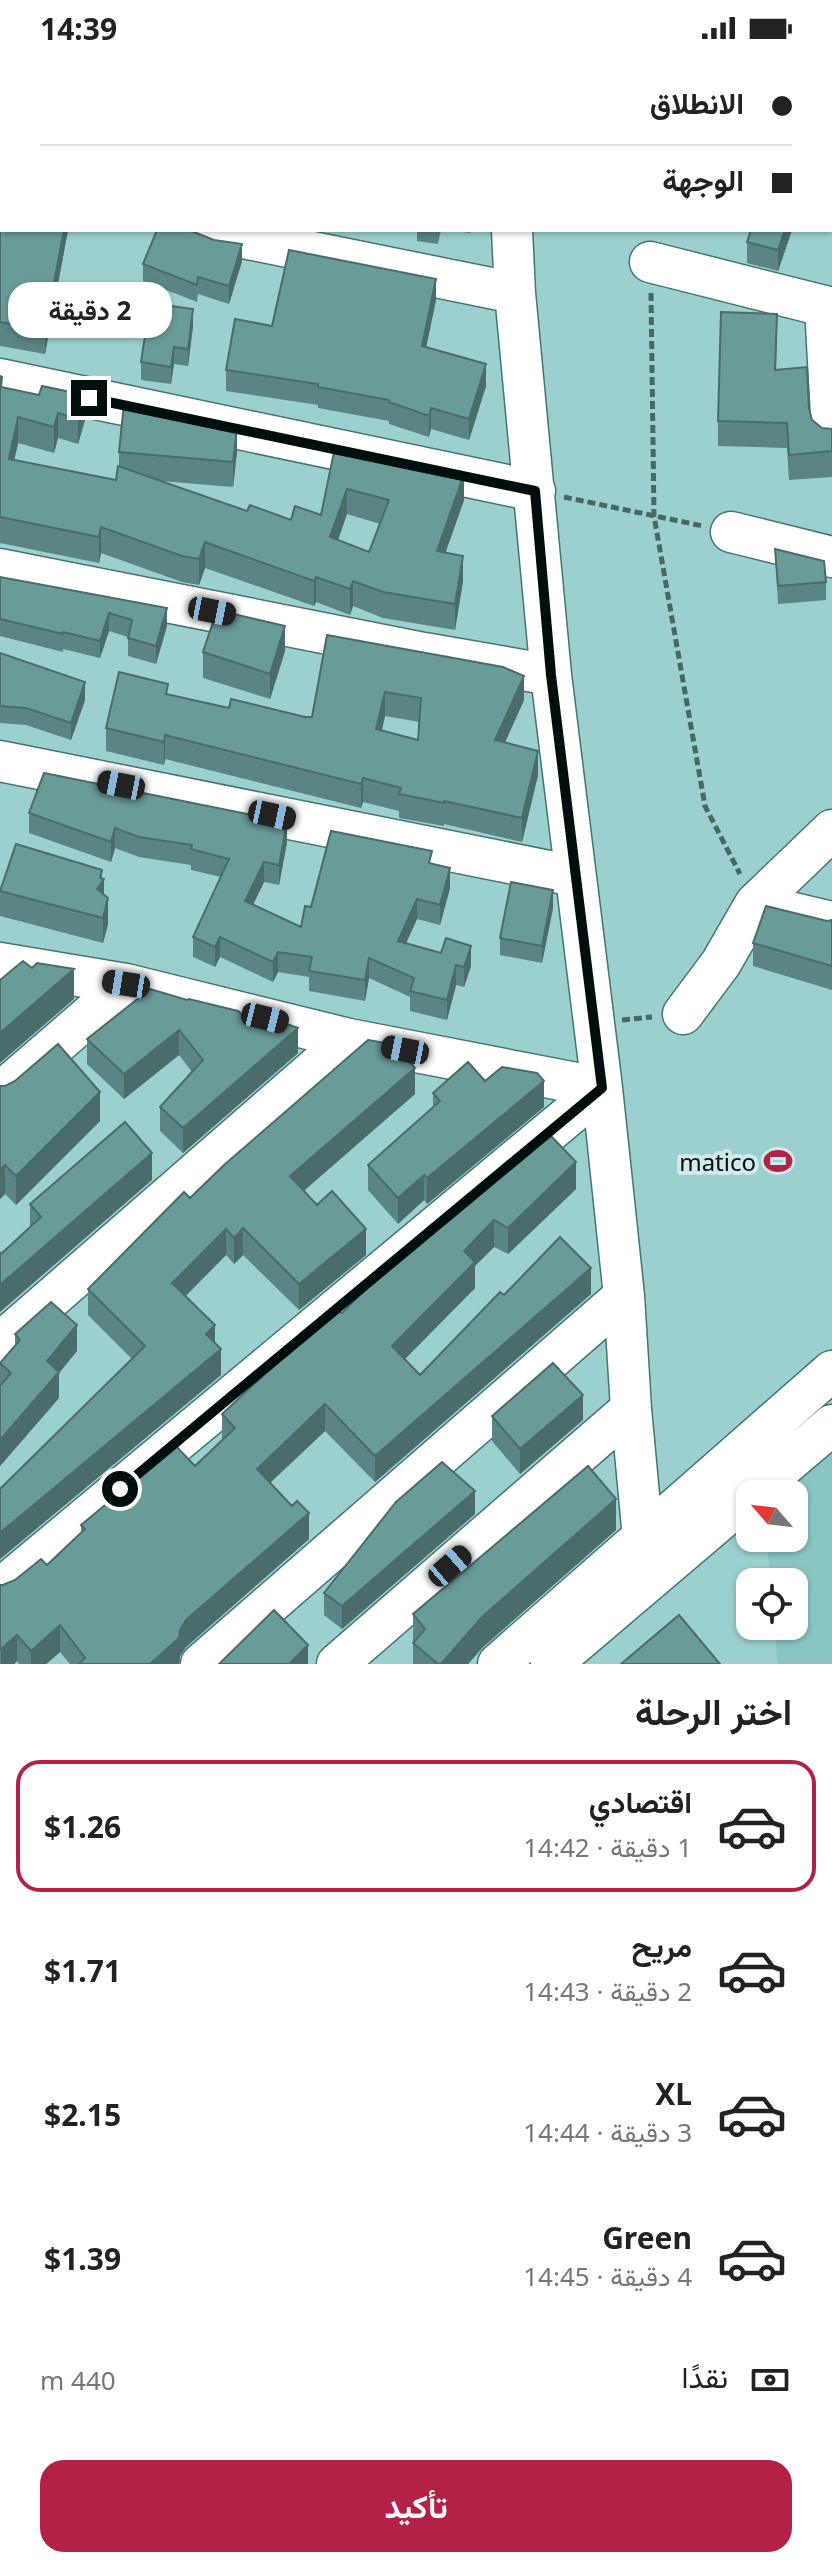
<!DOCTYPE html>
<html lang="ar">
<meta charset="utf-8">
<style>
:root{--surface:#fff;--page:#f2f2f2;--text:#222;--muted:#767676;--line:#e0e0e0;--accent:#b32147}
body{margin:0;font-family:"Noto Sans",Vazirmatn,sans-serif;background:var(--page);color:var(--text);direction:rtl;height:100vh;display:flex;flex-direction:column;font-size:30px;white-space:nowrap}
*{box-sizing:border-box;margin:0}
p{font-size:26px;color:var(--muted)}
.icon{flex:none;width:44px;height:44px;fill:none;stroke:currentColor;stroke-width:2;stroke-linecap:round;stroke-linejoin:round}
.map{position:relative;height:1608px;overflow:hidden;direction:ltr}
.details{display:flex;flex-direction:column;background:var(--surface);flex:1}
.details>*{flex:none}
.banner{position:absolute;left:0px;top:0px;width:832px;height:176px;box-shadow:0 2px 6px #0004;direction:rtl;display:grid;align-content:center;height:176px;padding:0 40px;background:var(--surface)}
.needle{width:52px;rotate:298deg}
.controls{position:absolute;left:736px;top:1424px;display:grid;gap:16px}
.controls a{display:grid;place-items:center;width:72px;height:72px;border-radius:16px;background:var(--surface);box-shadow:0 2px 6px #0004;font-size:40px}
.end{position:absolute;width:36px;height:36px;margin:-18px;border:10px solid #000f0e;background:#fff;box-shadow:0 0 0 4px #fff}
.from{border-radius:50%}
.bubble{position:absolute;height:56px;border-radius:24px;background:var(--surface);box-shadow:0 2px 6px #0004;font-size:26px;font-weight:700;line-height:56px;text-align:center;direction:rtl}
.car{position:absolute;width:24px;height:48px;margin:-24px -12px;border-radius:10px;box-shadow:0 0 6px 2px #0007;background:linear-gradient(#222 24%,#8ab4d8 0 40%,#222 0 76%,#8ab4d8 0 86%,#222 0)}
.banner b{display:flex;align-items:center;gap:28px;height:76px;font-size:30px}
.banner b+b{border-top:2px solid var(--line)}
.banner i{width:20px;height:20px;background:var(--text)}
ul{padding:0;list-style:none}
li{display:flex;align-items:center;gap:24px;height:132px;margin:0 16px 12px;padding:0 24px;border:4px solid transparent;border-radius:24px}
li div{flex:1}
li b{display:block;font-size:30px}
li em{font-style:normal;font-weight:700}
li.current{border-color:var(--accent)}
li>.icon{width:72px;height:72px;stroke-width:1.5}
h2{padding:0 40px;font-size:36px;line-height:96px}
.pay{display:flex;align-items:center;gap:20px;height:88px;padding:0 40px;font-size:30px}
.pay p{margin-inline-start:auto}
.cta{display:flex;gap:16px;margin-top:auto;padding:16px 40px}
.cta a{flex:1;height:92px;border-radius:24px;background:var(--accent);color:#fff;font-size:32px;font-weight:700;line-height:92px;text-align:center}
.status{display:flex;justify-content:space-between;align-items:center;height:56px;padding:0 40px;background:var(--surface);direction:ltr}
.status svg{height:22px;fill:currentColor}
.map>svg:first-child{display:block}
.built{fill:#88c6c4}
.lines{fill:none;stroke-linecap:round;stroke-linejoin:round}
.minor-casing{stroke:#437573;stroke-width:43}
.path{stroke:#486866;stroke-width:5;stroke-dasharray:8 4;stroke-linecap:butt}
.minor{stroke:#fff;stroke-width:40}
.wall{fill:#5a8584;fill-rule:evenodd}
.shaded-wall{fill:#4a6c6b}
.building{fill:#699b99;stroke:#4a6c6b;stroke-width:2;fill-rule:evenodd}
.route{stroke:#000f0e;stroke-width:10}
.labels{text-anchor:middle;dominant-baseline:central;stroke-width:8;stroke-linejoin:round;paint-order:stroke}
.poi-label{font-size:24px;fill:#000f0e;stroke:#d2ebea;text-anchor:end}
</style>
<div class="status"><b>14:39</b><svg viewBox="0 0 49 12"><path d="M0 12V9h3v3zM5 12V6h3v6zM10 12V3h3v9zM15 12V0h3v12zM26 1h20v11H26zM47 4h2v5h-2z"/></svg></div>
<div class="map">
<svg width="832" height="1608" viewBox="0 0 832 1608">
<rect width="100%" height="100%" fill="#9cd0ce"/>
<path class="built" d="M832,1390V1608H778L774,1570H794V1526H771L767,1485L765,1482H794V1438H772Z"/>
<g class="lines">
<defs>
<path id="minor" d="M369,2L370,0
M830,113H832
M204,174L515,237
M512,174L515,237L551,619L602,1032L624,1240L631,1353L643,1482L649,1522
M650,206L832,252
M825,251L832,377
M0,323L535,435
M731,476L832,501
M0,513L424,597L551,619
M0,705L574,820
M755,848L832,774
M0,907L126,928L349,983L602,1032
M683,958L721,907L755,848L832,866
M0,1037L126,928
M0,1287L349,983
M0,1533L602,1032
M201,1608L624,1240
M337,1608L631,1353
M498,1608L832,1315
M551,1608L832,1369"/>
</defs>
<use href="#minor" class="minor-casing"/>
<path class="path" d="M651,237L654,460L705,750L740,818
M564,441L703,470
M622,964L652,961"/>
<use href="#minor" class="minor"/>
</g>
<path class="wall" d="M0,0H158V2H2V12H0Z
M0,31L2,32V105L0,104Z
M832,114V167H830V115Z
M0,132L68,174L45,298L0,290Z
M417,174H441L438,188L417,185Z
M450,174H471L470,177Z
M792,174L778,215L747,207V186Z
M214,184L242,205L229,248L198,238L197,246L143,225V208Z
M436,244L426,291L486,330L469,384L431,373L429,381L389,368V365L318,352V349L226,335V314L272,270Z
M193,270L188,310L174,308L171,328L141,324V306Z
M777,283L776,313L809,353L812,364L822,372L832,373V421L789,424L787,392L718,390V365Z
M0,320L2,331L85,364L78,388L58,382L54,397L18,387L14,404L116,424L119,410V396H237L233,431L161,425L247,455L291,464L321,459L335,391L464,444L445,497L463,525L455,574L383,562L353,550L350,559L316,546L314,550L205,512L199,529L182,526L101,497L99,507L0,487ZM347,458L380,468L369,496L338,484Z
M775,493L826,526V544L778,548Z
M0,521L167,570L156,608L128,600V581L109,575L100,602L63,593V596L0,580Z
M327,579L524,644L505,687L538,719L522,786L444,768V770L399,762V755L363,746L361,752L165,703L164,709L106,695V672L168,638L229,652L312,661ZM385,660L420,666L418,684L382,674Z
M285,595L270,643L203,622V596Z
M0,597L85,644L71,684L26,669L0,667Z
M29,757L287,786L279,829L264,826L253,849L301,871L311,851L432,808L450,832L440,869L417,863L406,887L471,910L464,931L456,929L447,964L410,955V941L369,922L365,945L309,935V921L278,916L273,926L220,901L215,911L193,901V881L221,821L191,814V809L139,801L115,792L111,806L29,777Z
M102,823L108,868L103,887L0,860V833Z
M553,852L542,907L500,899V882Z
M832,864V934L753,910V887L827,865Z
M244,960L267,973L298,997L183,1097L160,1075V1051L192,1016L179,999L124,1043L87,1008V983Z
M485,1025L544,1051L427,1148L424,1144L398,1168L368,1134V1109L433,1052V1037Z
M0,1030L100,1065L16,1149L5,1138L0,1143Z
M415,1038L303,1135L366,1199L299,1254L243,1199L234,1208L226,1199L186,1240L215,1286L221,1319L0,1503V1433L132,1303L88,1259V1233L190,1142Z
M550,1079L576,1133L508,1198L494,1191L475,1210V1232L405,1303L420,1319L504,1239L591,1238L375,1426L325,1375L270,1427L309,1483L186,1591L180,1600L179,1608H70L60,1596L46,1608H19L17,1605L14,1608H0V1529H3L47,1509L81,1477V1469L195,1410L222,1385V1358Z
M152,1124L1,1198L30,1171V1148Z
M15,1278L77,1295L59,1317V1342L0,1410V1307L15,1290Z
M492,1360L583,1364L520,1418L492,1385Z
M475,1458L342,1573L324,1559V1537Z
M616,1474L483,1591L468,1608H413V1558Z"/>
<path class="shaded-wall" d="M64,174H68L45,298V274Z
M785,174H792L778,215V194Z
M242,188V205L229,248V230Z
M436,223V244L422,311V290Z
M193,253V270L188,310V293Z
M174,291V308L171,328V311Z
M486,308V330L469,384V363Z
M85,339V364L78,388V363Z
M431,352V373L429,381V360Z
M58,357V382L54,397V371Z
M18,361V387L9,429V403Z
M237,371V396L233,431V406Z
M464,418V444L437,521V495Z
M347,433V458L330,507V481Z
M101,471V497L99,507V481Z
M205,486V512L199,529V503Z
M463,500V525L455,574V548Z
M316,521V546L314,550V525Z
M353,525V550L350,559V533Z
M167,552V570L156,608V590Z
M109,557V575L100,602V585Z
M285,570V595L270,643V618Z
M524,620V644L495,708V684Z
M85,626V644L71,684V667Z
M385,636V660L376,696V673Z
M165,679V703L164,709V686Z
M538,695V719L522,786V762Z
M363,722V746L361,752V728Z
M287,766V786L279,829V809Z
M115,772V792L111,806V786Z
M264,806V826L245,865V845Z
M450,812V832L440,869V849Z
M102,814V825L104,823V849L97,833Z
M553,834V852L542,907V890Z
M108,842V868L103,887V862Z
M417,843V863L398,905V885Z
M220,881V901L215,911V891Z
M471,890V910L464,931V911Z
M278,896V916L273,926V906Z
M369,902V922L365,945V924Z
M456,909V929L447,964V944Z
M74,913V943L0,1007V977Z
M298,972V997L183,1097V1072Z
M179,974V999L124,1043V1018Z
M415,1012V1038L290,1147V1120Z
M544,1025V1051L427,1148V1122Z
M100,1036V1065L16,1149V1120Z
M152,1097V1124L0,1256V1229Z
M576,1106V1133L508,1198V1172Z
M5,1109V1138L0,1143V1114Z
M424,1119V1144L398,1168V1142Z
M494,1164V1191L475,1210V1232L392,1316V1290L464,1195Z
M243,1172V1199L234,1208V1182Z
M226,1173V1199L172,1253V1227Z
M366,1173V1199L299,1254V1228Z
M591,1212V1238L375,1426V1400Z
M77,1269V1295L59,1317V1342L0,1410V1384L47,1305Z
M215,1269V1295L206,1278Z
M221,1293V1319L0,1503V1477Z
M583,1339V1364L520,1418V1393Z
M325,1348V1375L257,1439V1413Z
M475,1435V1458L342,1573V1550Z
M616,1443V1474L483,1591L468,1608H441L483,1560Z
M309,1457V1483L186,1591L180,1600L179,1608H150L186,1564Z
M60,1569V1596L46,1608H31V1595Z
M17,1579V1605L14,1608H1V1593Z
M308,1589V1608H289Z"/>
<path class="building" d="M51,0H154V2H50Z
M259,0H296L304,2H258Z
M678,0H787L786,2H677Z
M0,31L2,32V81L0,80Z
M832,114V146H830V115Z
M0,132H2V174H64L45,274L0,266Z
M157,174H189L214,184L242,188L229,230L198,221L197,229L143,208Z
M751,174H785L778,194L747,186Z
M289,194L436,223L422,290L486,308L469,363L431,352L429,360L389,346V344L318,331V328L226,314L235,263L272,270Z
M150,247L193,253L188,293L174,291L171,311L141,306Z
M721,256L777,258L775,314L807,311L809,353L812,364L822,372L832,373V395L789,399L787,367L718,365Z
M0,320L2,321L1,331L39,339L42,330L85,339L78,363L58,357L54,371L18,361L9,403L116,424L118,410L247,455L250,449L291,464L295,450L321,459L335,391L464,418L437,495L463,500L455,548L383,536L353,525L350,533L316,521L314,525L205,486L199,503L182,500L101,471L99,481L0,461ZM347,433L389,444L369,496L330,481Z
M124,347L237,371L233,406L119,396Z
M775,493L824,505L826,526L778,530Z
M0,521L167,552L156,590L128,582L132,564L109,557L100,585L63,576V578L0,563Z
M217,554L285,570L270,618L203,596Z
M327,579L503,611L524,620L495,684L538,695L522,762L444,745V747L399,738L401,732L363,722L361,728L165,679L164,686L106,672L119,616L168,628L166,638L229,652L231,643L305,661H312ZM385,636L421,642L418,684L376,673Z
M0,597L85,626L71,667L26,652L0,650Z
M44,717L287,766L279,809L264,806L245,845L301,871L305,850L311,851L331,775L432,795L429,807L450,812L440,849L417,843L398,885L441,897L446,882L471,890L464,911L456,909L447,944L410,935L414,922L369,902L365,924L309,915L312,901L278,896L273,906L220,881L215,891L193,881L229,803L191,793L192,789L139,781L115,772L111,786L29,757Z
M16,788L102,814L100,822L104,823L97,833L108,842L103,862L0,835Z
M511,826L553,834L542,890L500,882Z
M766,850L827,865L832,864V910L753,887Z
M23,905L32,912L37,907L74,913L0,977V924Z
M150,933L187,944L189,943L238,955L244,960L247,957L250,958L267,973L275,964L298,972L183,1072L160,1051L203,1004L179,974L124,1018L87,983Z
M368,984L396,989L415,1012L290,1120L317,1149L332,1135L366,1173L299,1228L243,1172L234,1182L226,1173L172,1227L215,1269L206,1278L221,1293L0,1477V1433L145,1290L88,1233L184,1136L190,1142L224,1109Z
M58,988L100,1036L16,1120L5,1109L0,1114V1030H5L15,1025Z
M468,1006L485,1025L502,1011L537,1017L544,1025L427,1122L424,1119L398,1142L368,1109L440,1045L433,1037Z
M125,1066L152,1097L0,1229V1196L1,1198L41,1161L30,1148Z
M550,1079L576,1106L508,1172L494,1164L464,1195L475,1206L392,1290L420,1319L500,1236L504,1239L560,1181L591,1212L375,1400L325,1348L257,1413L292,1450L297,1445L309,1457L186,1564L180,1574L179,1582L150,1608H79L85,1602L60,1569L31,1595L17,1579L1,1593L0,1591V1529H3L15,1524L41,1503L47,1509L85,1473L81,1469L176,1390L195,1410L235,1372L222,1358L279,1305L339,1255L342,1257L369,1230Z
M51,1246L77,1269L47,1305L59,1316L0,1384V1330L11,1317L0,1307L20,1284L15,1278Z
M553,1307L583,1339L520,1393L492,1360Z
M442,1406L475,1435L342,1550L324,1537L396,1446Z
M588,1410L616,1443L483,1560L441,1608H438L413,1587L425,1573L413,1558Z
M274,1554L308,1589L289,1608H219Z
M679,1559L720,1608H621Z"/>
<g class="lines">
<path class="route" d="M89,342L535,435L551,619L602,1032L120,1433"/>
</g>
<defs>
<symbol id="stadium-bare" viewBox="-9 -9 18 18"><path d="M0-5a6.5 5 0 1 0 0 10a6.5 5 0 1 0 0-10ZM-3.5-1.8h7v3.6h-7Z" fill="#b32147" stroke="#d2ebea" stroke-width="2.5" paint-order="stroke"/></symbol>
</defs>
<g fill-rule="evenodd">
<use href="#stadium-bare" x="758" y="1085" width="40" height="40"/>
</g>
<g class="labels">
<g class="poi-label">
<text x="756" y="1105">matico</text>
</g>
</g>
</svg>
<div class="controls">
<a><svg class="needle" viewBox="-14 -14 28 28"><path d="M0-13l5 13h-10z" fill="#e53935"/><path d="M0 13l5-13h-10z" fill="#767676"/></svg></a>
<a><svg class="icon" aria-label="locate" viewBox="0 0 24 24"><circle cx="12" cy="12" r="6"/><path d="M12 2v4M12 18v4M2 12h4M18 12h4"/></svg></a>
</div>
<i class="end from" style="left:120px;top:1433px"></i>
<i class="end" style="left:89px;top:342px"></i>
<div class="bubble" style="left:8px;top:226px;width:164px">2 دقيقة</div>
<i class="car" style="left:212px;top:555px;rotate:101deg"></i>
<i class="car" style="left:121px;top:729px;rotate:281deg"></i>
<i class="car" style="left:272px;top:759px;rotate:102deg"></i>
<i class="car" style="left:126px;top:928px;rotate:279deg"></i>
<i class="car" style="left:265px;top:962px;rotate:104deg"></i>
<i class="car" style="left:405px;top:994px;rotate:281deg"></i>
<i class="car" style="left:450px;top:1510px;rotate:49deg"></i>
<div class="banner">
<b><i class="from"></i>الانطلاق</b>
<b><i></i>الوجهة</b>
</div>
</div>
<section class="details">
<h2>اختر الرحلة</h2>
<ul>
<li class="current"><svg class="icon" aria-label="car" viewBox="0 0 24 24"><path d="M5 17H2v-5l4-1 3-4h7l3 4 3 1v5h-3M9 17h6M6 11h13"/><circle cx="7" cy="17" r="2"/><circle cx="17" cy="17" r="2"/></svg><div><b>اقتصادي</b><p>1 دقيقة · 14:42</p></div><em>$1.26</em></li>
<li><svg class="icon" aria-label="car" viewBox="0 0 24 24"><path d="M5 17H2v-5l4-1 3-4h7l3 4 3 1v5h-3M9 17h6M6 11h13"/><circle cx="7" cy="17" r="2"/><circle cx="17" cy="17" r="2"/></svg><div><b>مريح</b><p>2 دقيقة · 14:43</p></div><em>$1.71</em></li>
<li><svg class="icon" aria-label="car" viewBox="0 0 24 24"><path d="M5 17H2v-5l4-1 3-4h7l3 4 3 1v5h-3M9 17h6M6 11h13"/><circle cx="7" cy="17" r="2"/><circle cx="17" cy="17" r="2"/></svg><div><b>XL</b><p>3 دقيقة · 14:44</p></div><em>$2.15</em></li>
<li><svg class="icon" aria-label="car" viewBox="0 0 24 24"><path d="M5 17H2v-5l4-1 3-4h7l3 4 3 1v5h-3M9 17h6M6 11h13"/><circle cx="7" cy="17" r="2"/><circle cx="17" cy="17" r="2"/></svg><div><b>Green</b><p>4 دقيقة · 14:45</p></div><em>$1.39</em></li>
</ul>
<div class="pay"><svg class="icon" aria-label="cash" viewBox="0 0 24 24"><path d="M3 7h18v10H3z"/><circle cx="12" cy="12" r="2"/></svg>نقدًا<p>440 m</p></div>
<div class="cta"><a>تأكيد</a></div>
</section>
